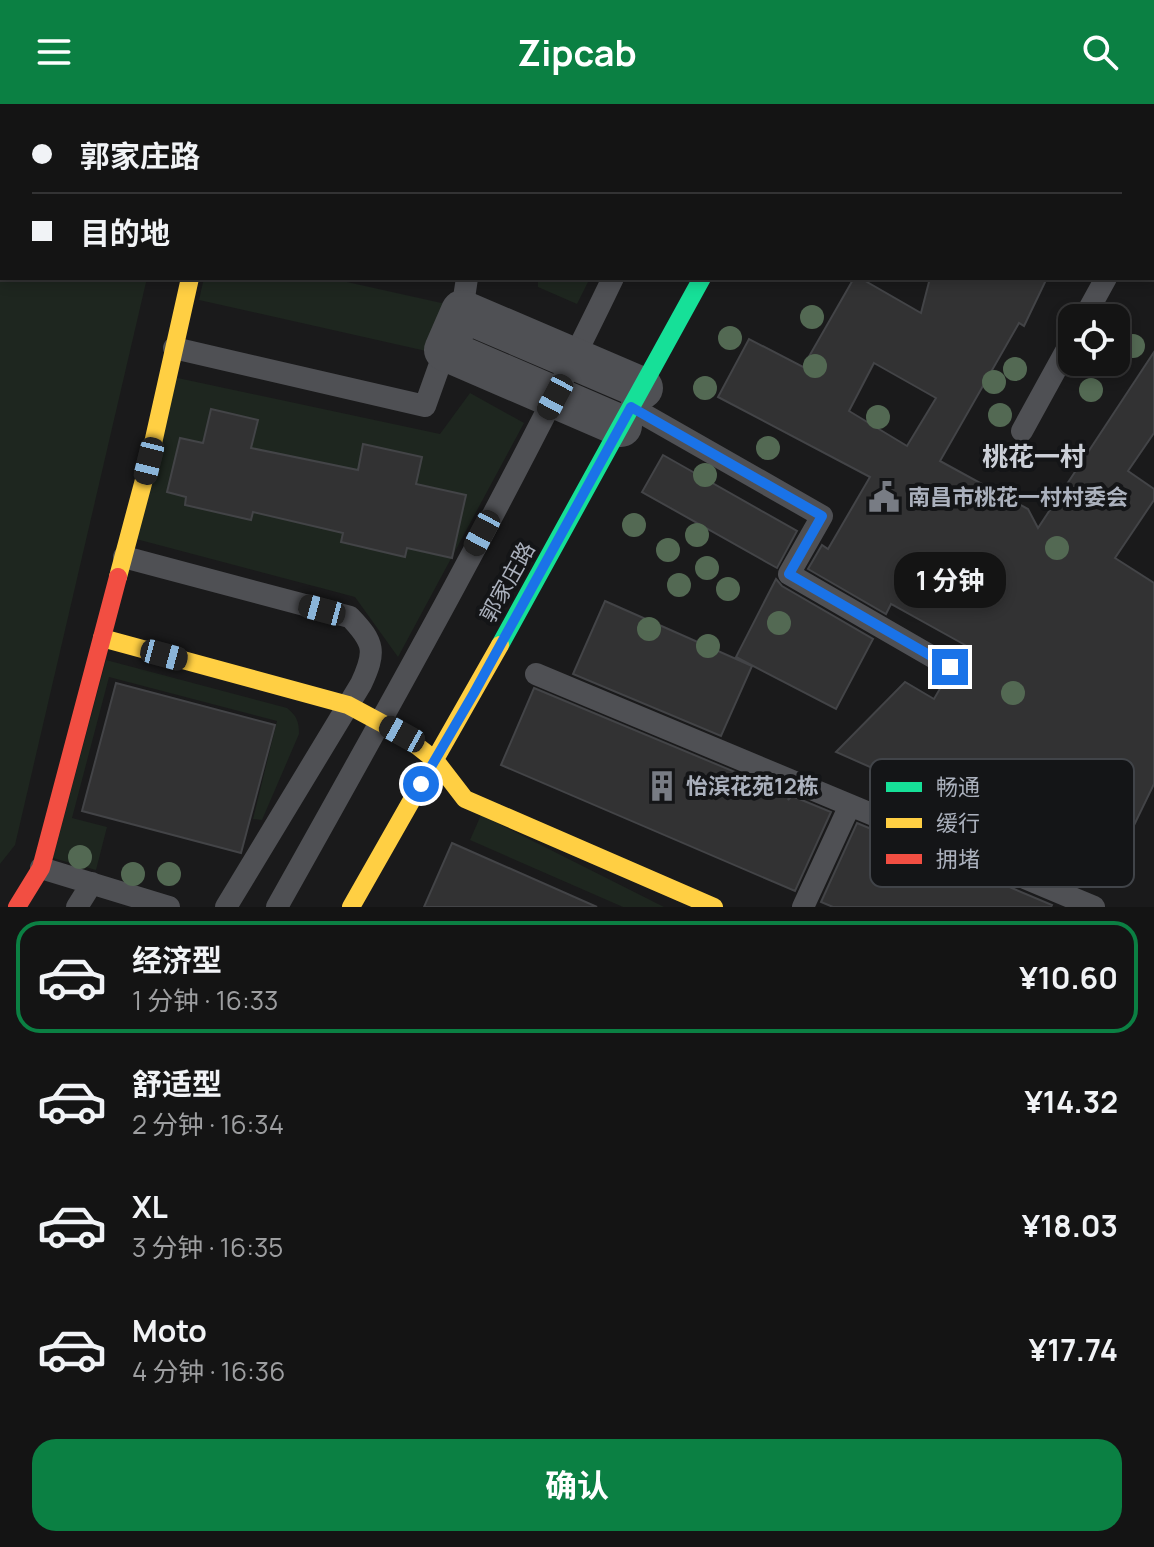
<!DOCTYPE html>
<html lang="zh">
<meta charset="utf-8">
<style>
:root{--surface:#141414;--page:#212122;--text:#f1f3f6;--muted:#9d9ea0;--line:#333334;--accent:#0b8043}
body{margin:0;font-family:Manrope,"Noto Sans SC",sans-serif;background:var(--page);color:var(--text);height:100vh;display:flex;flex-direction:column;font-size:30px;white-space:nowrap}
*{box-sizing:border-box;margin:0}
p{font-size:26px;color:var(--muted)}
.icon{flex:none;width:44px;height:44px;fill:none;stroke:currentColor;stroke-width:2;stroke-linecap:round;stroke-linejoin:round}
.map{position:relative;height:803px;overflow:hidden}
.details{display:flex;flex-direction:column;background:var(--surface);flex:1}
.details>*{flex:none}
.hud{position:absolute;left:0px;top:0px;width:1154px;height:176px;box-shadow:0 4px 12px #0003,0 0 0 2px var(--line);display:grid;align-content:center;height:176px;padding:0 32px;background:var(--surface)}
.controls{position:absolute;left:1058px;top:200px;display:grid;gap:16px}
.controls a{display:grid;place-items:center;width:72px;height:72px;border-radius:16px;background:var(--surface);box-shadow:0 4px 12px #0003,0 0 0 2px var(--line);font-size:40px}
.end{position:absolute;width:36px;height:36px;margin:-18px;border:10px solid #1a73e8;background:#fff;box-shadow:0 0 0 4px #fff}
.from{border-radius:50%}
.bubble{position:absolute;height:56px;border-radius:24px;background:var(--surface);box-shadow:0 4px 12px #0003,0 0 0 2px var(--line);font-size:26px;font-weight:700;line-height:56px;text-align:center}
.car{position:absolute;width:24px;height:48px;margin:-24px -12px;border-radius:10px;box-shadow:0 0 6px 2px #0007;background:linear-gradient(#222 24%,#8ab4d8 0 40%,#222 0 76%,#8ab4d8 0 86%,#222 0)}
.hud b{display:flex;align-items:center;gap:28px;height:76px;font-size:30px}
.hud b+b{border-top:2px solid var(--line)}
.hud i{width:20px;height:20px;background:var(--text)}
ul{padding:14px 0 0;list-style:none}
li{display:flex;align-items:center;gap:24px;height:112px;margin:0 16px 12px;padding:0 16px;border:4px solid transparent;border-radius:24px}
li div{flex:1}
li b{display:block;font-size:30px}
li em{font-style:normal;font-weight:700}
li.current{border-color:var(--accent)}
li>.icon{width:72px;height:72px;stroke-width:1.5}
.action{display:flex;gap:16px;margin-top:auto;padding:16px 32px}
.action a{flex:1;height:92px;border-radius:24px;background:var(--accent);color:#fff;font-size:32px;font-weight:700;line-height:92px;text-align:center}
header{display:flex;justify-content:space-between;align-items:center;height:104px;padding:0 32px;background:var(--accent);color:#fff;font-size:36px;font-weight:700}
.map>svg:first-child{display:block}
.green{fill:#1e261f}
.building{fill:#323233;stroke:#434447;stroke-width:2;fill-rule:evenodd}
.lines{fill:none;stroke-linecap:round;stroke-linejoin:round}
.lane{stroke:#4f5054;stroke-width:22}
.street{stroke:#4f5054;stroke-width:42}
.fast{stroke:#16e098;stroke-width:18}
.slow{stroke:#ffcf43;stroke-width:18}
.jam{stroke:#f24e42;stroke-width:18}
.tree{fill:#536953}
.route{stroke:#1a73e8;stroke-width:10}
.labels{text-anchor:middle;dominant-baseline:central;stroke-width:8;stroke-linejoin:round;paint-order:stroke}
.poi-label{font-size:22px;font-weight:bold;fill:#abb1bd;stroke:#141517;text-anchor:start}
.street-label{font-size:22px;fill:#abb1bd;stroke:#141517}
.quarter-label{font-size:26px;font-weight:bold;fill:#ccd0d8;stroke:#141517}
.key{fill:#141517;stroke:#414449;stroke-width:2}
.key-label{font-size:22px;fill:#abb1bd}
</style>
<header><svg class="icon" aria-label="menu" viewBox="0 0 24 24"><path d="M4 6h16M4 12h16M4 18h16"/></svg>Zipcab<svg class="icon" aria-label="search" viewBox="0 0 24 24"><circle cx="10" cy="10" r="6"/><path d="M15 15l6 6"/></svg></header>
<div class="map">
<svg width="1154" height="803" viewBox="0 0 1154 803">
<rect width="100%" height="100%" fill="#1a1a1b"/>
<path class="green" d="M0,0H188L187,2H2V174H147L15,741L0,760Z
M204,174H329L446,200L435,249L199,196Z
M538,174H590L577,200L538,183Z
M173,273L440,330L470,289L524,319L398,553L355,493L136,435Z
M106,556L287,604C297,612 299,618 299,630L262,716L253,715L277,617L109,573L72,714L107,723L96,766L53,754Z
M481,711L664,803H623L470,736Z"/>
<path class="building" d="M854,174H860L921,209L930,174H1047L1024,222L1019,219L940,357L1028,405L1038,424L1154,248V329L1128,367L1154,385V396L1115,454L1154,479V680L1124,742L1090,725L1065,776L875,696L886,670L836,648L905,578L934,595L945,576L956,575L962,569L964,562L958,552L965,541L891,500L886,510L808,465L822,441L828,445L870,373L718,293L749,235L803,263ZM874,259L936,294L907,342L849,307Z
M211,305L258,316L251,344L358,366L363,340L422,353L416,380L466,391L452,454L407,444L405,453L341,438L343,429L253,408L251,416L185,401L186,393L167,388L180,334L203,339Z
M663,351L797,427L777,464L642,388Z
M776,475L782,482L873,535L836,605L736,553Z
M605,497L752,562L721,632L573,570Z
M116,579L275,621L241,749L82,707Z
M534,584L790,691L788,696L792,692L831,708L795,787L501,661Z
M857,719L1052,801L1051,803H833L821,798Z
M452,739L597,803H424Z"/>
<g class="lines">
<path class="lane" d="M667,0L669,2
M1152,91L1154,87
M462,207L467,174
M1084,214L1106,174
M174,244L425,302L445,246
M631,303L822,412L789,470L950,563
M1022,327L1072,236
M124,453L350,513C375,539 376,548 361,580L226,803
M536,570L1094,803
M41,764L169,803
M77,803L92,779
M277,803C393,596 510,388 613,174
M803,803L850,701"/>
<path class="street" d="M228,2L229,0
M621,322L445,246L462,207L642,284"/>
<path class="fast" d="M797,0V2
M500,541L702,174"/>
<path class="slow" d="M733,0L734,2
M118,473L149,357L190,174
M102,534L348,601L402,630L435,656L465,695L714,803
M351,803L500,541"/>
<path class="jam" d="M17,803L41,764L118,473"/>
</g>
<g class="tree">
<circle cx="812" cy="213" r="12"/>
<circle cx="730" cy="234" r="12"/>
<circle cx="1133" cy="242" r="12"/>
<circle cx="815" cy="262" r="12"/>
<circle cx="1015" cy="265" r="12"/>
<circle cx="994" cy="278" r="12"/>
<circle cx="705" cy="284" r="12"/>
<circle cx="1091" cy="286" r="12"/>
<circle cx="1000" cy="311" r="12"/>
<circle cx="878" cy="313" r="12"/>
<circle cx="768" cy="344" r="12"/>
<circle cx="705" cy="371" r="12"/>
<circle cx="634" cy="421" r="12"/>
<circle cx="697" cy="431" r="12"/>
<circle cx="1057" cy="444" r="12"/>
<circle cx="668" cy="446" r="12"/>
<circle cx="707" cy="464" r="12"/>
<circle cx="679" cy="481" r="12"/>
<circle cx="728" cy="485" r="12"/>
<circle cx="779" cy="519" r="12"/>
<circle cx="649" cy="525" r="12"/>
<circle cx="708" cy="542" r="12"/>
<circle cx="1013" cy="589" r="12"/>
<circle cx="80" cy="753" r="12"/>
<circle cx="133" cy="770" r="12"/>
<circle cx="169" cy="770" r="12"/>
</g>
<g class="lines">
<path class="route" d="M421,680L474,589L631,303L822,412L789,470L950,563"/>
</g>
<defs>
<symbol id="civic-bare" viewBox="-9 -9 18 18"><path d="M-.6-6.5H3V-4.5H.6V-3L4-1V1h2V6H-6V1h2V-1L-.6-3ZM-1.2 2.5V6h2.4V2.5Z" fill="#787c84" stroke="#141517" stroke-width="2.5" paint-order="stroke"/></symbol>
<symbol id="building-bare" viewBox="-9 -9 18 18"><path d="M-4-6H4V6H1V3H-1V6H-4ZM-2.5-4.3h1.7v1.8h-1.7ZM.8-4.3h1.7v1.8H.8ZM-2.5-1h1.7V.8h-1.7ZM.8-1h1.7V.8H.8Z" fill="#787c84" stroke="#141517" stroke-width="2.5" paint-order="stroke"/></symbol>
</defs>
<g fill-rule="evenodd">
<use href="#civic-bare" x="862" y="371" width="44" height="44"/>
<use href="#building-bare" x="640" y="660" width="44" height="44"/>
</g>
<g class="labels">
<g class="poi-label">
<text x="908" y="393">南昌市桃花一村村委会</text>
<text x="686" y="682">怡滨花苑12栋</text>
</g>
<g class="street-label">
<text transform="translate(507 478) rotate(-61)">郭家庄路</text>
</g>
<g class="quarter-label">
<text x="1034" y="352">桃花一村</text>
</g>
</g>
<rect x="870" y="655" width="264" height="128" rx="12" class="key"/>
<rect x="886" y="678" width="36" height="10" fill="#16e098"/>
<rect x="886" y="714" width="36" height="10" fill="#ffcf43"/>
<rect x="886" y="750" width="36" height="10" fill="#f24e42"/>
<g class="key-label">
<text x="936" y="691">畅通</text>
<text x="936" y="727">缓行</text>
<text x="936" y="763">拥堵</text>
</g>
</svg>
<div class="controls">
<a><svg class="icon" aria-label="locate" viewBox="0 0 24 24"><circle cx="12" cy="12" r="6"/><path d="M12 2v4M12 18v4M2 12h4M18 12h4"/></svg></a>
</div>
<i class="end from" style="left:421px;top:680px"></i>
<i class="end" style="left:950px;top:563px"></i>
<div class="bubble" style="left:894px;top:448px;width:112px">1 分钟</div>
<i class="car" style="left:555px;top:293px;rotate:208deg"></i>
<i class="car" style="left:149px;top:357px;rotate:194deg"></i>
<i class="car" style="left:482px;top:429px;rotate:208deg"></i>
<i class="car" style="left:322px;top:506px;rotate:285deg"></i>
<i class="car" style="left:164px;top:551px;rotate:105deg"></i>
<i class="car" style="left:402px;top:630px;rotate:299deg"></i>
<div class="hud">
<b><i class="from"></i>郭家庄路</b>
<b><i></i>目的地</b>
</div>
</div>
<section class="details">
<ul>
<li class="current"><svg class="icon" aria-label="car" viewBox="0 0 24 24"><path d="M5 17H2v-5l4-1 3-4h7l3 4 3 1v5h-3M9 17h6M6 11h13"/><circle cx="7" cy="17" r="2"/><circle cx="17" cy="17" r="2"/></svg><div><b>经济型</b><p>1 分钟 · 16:33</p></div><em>¥10.60</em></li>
<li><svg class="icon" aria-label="car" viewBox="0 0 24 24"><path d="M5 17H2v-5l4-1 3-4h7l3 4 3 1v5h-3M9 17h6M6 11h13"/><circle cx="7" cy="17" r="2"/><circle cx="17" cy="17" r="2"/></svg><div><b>舒适型</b><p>2 分钟 · 16:34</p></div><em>¥14.32</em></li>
<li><svg class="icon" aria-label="car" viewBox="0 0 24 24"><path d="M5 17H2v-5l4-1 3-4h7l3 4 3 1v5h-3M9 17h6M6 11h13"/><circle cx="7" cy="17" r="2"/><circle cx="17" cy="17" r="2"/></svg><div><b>XL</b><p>3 分钟 · 16:35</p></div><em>¥18.03</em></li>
<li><svg class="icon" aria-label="car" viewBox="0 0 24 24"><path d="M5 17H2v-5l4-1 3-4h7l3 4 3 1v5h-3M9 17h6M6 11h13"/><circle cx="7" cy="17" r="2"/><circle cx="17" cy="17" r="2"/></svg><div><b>Moto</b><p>4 分钟 · 16:36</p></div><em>¥17.74</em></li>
</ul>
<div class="action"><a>确认</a></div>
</section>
